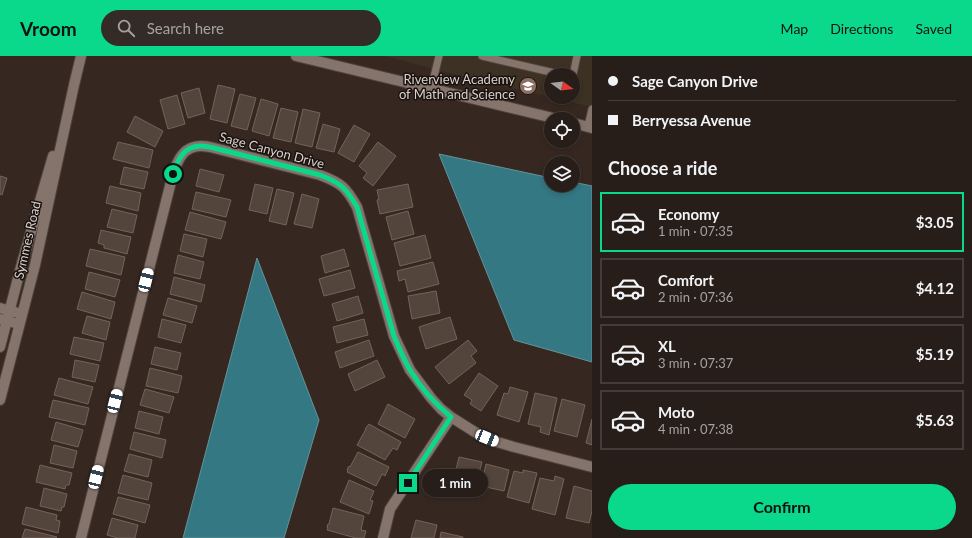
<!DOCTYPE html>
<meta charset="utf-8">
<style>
:root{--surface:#281e19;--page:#342b26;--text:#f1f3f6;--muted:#a5a2a2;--line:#443c38;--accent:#0ad98b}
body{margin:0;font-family:Lato,sans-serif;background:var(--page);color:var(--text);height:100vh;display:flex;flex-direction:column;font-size:15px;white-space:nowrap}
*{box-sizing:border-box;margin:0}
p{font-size:13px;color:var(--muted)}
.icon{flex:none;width:22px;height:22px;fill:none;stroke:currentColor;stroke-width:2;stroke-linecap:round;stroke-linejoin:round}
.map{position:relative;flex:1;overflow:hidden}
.sheet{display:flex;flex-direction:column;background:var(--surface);width:380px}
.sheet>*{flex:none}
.banner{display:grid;align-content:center;height:88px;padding:0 16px;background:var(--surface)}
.needle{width:26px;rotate:104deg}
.tools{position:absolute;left:544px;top:12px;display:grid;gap:8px}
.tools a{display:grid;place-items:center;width:36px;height:36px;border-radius:50%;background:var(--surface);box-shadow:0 2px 6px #0003,0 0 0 1px var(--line);font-size:20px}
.end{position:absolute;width:18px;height:18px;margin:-9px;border:5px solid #0ad98b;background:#111;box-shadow:0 0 0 2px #111}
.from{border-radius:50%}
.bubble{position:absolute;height:28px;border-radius:14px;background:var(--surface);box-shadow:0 2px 6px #0003,0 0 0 1px var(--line);font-size:13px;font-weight:700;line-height:28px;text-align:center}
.car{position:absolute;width:12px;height:24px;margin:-12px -6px;border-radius:5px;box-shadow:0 0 3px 1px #0007;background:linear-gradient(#fff 24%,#345 0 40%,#fff 0 76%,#345 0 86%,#fff 0)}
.banner b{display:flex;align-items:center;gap:14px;height:38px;font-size:15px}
.banner b+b{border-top:1px solid var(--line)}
.banner i{width:10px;height:10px;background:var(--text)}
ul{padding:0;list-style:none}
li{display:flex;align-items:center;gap:12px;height:60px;margin:0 8px 6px;padding:0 8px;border:2px solid var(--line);border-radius:0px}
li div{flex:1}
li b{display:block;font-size:15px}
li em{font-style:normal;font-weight:700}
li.selected{border-color:var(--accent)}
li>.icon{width:36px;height:36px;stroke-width:1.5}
h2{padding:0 16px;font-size:18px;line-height:48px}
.cta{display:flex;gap:8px;margin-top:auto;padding:8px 16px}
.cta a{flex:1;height:46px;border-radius:24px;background:var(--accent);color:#111;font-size:16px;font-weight:700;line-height:46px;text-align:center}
header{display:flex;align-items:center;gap:24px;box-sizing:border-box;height:56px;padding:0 20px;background:var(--accent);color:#111}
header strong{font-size:19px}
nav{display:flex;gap:22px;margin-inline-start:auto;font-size:14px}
.search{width:280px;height:36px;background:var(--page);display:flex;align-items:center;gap:10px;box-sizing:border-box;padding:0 14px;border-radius:22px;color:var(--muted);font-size:15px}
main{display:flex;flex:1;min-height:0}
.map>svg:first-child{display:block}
.education{fill:#3c3122;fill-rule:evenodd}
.water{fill:#347883;stroke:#669399}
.building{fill:#53443c;stroke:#74635b}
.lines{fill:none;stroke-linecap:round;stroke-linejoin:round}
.lane-casing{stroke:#4e433c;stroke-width:9}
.street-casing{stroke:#4e433c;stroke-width:12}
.secondary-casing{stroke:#4e433c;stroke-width:12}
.lane{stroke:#85746c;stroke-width:7}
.street{stroke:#85746c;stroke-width:10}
.secondary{stroke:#85746c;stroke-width:10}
.route{stroke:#0ad98b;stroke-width:5}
.labels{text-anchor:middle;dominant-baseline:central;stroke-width:3;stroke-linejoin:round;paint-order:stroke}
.poi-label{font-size:13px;fill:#dad1cc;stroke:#19120f;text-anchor:end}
.street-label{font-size:13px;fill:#dad1cc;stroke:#19120f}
</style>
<header>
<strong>Vroom</strong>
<div class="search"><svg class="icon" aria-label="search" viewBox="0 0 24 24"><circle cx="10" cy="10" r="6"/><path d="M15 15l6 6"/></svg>Search here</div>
<nav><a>Map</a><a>Directions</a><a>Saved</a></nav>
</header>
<main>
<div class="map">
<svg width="592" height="482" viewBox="0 0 592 482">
<rect width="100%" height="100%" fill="#362821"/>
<path class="education" d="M385,0H592V51L449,17ZM551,19H573V41H551Z"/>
<path class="water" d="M439,98L551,122V129H573V126L592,130V306L514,284Z
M257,202L319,364L284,482H183Z"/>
<path class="building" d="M218,29L235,33L227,67L210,63Z
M199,32L205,57L188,62L181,37Z
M240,38L256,42L247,74L231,70Z
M177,39L185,68L168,73L160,44Z
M261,43L278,48L269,80L252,75Z
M281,52L298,56L291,86L273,82Z
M303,53L320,57L312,91L295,87Z
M135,60L163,75L155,91L127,76Z
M323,68L340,73L334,96L316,92Z
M354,69L370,78L354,106L338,97Z
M118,86L153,94L149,112L113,103Z
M378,86L396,100L373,130L363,122L367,117L359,110Z
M124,111L148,116L144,133L120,128Z
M200,113L224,119L219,136L196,130Z
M0,120L7,122L2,139L0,138Z
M255,128L273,132L267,158L249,154Z
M408,128L413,151L380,158L377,144L379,143L377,134Z
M110,130L141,137L138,155L106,147Z
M277,133L294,137L286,169L269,165Z
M196,136L231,144L226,161L192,153Z
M302,138L319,143L312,172L294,168Z
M112,153L137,159L133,177L107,171Z
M408,155L414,178L392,184L386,161Z
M190,156L226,166L221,183L185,174Z
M101,174L131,181L127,198L104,192V189L98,187Z
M184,178L207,183L203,201L180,195Z
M425,179L431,202L400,210L394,187Z
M90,193L125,201L121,219L86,210Z
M344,193L349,210L325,217L321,200Z
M178,199L204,206L200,223L174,217Z
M433,206L439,228L408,236L405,223L399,225L397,215Z
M350,214L355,232L324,240L319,223Z
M89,216L120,224L115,241L85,233Z
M174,221L205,229L201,246L170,238Z
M436,235L440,257L412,263L408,240Z
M82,236L115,246L111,263L77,253Z
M358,240L363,257L337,265L332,248Z
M168,242L197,250L192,267L163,259Z
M87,260L110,266L106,284L82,277Z
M450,261L457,283L426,293L419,271Z
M162,263L186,269L181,287L158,281Z
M364,263L368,279L337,287L333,271Z
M74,281L104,287L100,305L70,298Z
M369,284L374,300L340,312L335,296Z
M468,284L477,295L471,300L476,307L449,328L435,311Z
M155,291L181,297L177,314L151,308Z
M75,304L99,309L95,326L72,321Z
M377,304L385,321L355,335L348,318Z
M150,312L182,320L178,337L146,330Z
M479,317L498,330L481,355L470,348L472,344L464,339Z
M59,322L93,331L88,348L54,339Z
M510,331L528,336L519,366L497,359L504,337L508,338Z
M145,333L174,341L169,357L140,349Z
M535,337L557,342L549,379L540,376L541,371L528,368Z
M562,343L585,349L577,381L554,375Z
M53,344L89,352L85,369L49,361Z
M388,348L415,363L405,382L378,368Z
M139,355L163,361L159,378L135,372Z
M592,363V389L586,387Z
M56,366L83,374L78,391L51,384Z
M369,368L401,386L397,394L393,392L385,404L357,389L366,373H365Z
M134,376L166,384L162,402L130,393Z
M54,389L77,395L73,412L50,407Z
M358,396L389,411L385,420L382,418L376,430L347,416L348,415L347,414L349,410L350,411Z
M129,398L152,404L148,421L124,415Z
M459,401L482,406L475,432L453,427Z
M486,408L509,414L504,435L481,430Z
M40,409L72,417L69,429H66L65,433L36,426Z
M523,414L537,417L529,447L507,441L514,415L523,417Z
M123,419L152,427L148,444L118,437Z
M555,420L564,423L555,459L532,453L540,422L554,425Z
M349,424L374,435L370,444L373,445L369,458L340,446Z
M574,430L592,435V455L589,467L566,462Z
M44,432L67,438L64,451H62L61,455L40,450Z
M118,441L150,449L145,467L113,458Z
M26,451L57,459L56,464L60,465L58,477L22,468Z
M333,452L364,460L361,474L366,475L364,482H356L327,474L328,472L327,471L328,468H329Z
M112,462L138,469L135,482H118L107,479Z
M416,464L437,469L434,482H411Z
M25,473L57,481L56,482H22Z
M441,476L463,481V482H440Z"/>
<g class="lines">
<defs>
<path id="lane" d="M482,0L563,19
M573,19L577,0
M431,33L439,0
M588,70L592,53"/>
<path id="street" d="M296,0L557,63
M573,67L592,72
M0,252L22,258
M0,263L19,268
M81,482L173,118C178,103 184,90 201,90C206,90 210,91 214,92L320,119C341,127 346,131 357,151L394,280L410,314L431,342L441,353L451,361L478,378L497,386L514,391L592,411
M383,482L390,453L451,361"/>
<path id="secondary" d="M0,291L22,207L53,100
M0,344L35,209L74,29L81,0"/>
</defs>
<use href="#lane" class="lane-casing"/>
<use href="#street" class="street-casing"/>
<use href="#secondary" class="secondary-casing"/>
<use href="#lane" class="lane"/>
<use href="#street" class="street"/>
<use href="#secondary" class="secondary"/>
</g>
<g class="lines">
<path class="route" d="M173,118C178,103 184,90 201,90C206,90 210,91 214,92L320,119C341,127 346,132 357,151L394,280C399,292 404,304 410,314C421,332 435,348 451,361L408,427"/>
</g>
<defs>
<symbol id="school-disc" viewBox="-11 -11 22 22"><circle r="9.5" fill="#8d6e63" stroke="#19120f"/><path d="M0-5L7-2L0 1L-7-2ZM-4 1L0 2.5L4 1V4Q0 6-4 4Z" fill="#fff"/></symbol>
</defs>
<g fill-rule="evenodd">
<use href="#school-disc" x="518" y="20" width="20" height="20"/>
</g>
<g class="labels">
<g class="poi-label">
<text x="515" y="23">Riverview Academy<tspan x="515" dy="15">of Math and Science</tspan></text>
</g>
<g class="street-label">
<text transform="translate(272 94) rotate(15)">Sage Canyon Drive</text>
<text transform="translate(27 184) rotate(-77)">Symmes Road</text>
</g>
</g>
</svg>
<div class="tools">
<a><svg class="needle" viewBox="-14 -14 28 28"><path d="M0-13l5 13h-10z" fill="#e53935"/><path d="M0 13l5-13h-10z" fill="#a5a2a2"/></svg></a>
<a><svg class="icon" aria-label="locate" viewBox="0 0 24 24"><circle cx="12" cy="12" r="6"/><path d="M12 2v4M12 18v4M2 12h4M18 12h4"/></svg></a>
<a><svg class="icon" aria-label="layers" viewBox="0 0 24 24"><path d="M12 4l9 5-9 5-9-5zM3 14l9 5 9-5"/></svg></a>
</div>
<i class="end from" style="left:173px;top:118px"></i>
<i class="end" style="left:408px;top:427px"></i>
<div class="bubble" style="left:422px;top:413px;width:66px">1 min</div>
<i class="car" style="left:146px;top:224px;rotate:14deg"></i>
<i class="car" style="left:115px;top:345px;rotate:14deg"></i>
<i class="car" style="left:487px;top:382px;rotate:112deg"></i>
<i class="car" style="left:96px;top:421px;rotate:14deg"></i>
</div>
<section class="sheet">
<div class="banner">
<b><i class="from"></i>Sage Canyon Drive</b>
<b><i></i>Berryessa Avenue</b>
</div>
<h2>Choose a ride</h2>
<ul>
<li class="selected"><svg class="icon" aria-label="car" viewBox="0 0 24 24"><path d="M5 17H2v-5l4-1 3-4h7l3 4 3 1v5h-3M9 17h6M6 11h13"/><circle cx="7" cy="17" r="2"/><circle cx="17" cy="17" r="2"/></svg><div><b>Economy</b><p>1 min · 07:35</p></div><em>$3.05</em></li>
<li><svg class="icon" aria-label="car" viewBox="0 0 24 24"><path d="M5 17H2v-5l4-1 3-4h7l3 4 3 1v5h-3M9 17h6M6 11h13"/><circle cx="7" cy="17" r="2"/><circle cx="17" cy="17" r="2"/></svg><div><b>Comfort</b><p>2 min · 07:36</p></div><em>$4.12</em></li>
<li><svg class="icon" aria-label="car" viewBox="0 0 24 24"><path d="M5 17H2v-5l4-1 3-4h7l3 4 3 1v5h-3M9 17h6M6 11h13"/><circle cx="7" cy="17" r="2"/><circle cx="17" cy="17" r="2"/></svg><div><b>XL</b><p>3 min · 07:37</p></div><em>$5.19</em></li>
<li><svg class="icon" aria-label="car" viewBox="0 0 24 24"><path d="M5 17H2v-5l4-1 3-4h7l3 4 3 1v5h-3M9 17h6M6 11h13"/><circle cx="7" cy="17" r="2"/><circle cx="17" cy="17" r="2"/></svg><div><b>Moto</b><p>4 min · 07:38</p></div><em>$5.63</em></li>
</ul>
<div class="cta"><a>Confirm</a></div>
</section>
</main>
